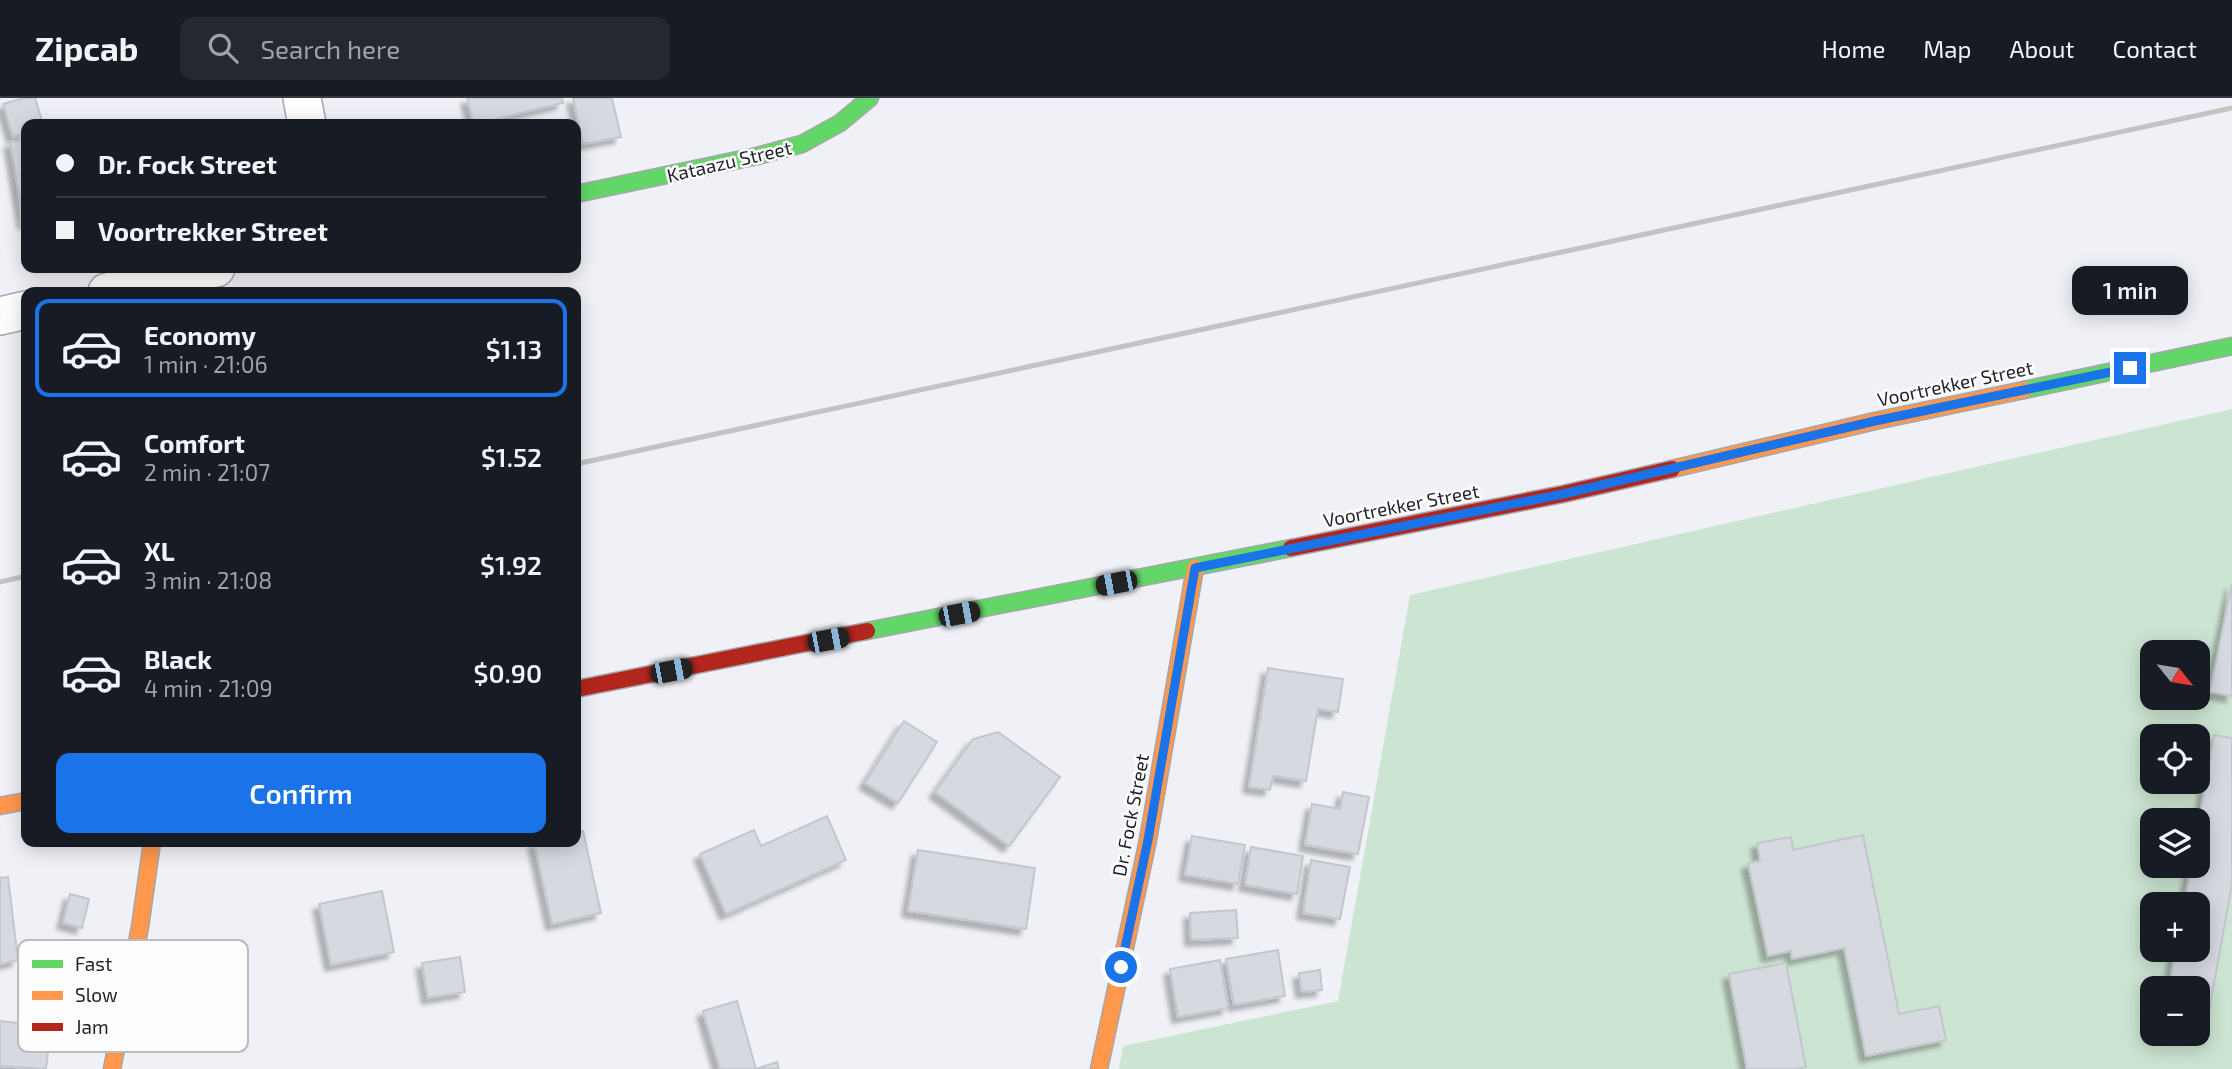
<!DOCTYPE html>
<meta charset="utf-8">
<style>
:root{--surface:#171b24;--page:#242831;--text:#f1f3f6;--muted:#9ea1a6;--line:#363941;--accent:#1a73e8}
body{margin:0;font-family:"Exo 2",sans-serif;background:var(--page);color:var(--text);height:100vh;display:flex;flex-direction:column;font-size:26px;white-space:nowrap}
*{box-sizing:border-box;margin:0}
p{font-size:23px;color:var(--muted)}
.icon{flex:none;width:38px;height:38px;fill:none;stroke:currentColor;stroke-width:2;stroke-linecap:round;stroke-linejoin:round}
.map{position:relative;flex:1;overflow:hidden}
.details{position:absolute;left:21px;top:189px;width:560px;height:560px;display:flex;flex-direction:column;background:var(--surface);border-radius:14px;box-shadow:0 4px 18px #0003}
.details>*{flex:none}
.guide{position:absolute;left:21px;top:21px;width:560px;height:154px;border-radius:14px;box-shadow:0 4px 18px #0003;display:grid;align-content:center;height:154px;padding:0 35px;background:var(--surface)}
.needle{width:46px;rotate:120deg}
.tools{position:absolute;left:2140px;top:542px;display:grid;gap:14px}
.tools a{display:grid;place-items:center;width:70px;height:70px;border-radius:14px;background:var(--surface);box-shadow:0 4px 18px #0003;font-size:35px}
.end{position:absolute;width:32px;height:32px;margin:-16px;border:9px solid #1a73e8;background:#fff;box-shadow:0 0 0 4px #fff}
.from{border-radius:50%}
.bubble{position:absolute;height:49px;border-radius:14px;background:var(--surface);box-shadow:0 4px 18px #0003;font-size:23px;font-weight:600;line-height:49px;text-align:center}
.car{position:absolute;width:21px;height:42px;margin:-21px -10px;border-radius:9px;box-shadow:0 0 5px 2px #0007;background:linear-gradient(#222 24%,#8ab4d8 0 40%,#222 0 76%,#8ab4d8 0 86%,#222 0)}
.guide b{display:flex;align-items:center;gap:24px;height:66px;font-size:26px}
.guide b+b{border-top:2px solid var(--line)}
.guide i{width:18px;height:18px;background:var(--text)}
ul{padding:12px 0 0;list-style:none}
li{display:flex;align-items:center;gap:21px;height:98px;margin:0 14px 10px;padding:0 21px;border:4px solid transparent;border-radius:14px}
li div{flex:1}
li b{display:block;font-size:26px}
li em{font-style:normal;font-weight:600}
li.active{border-color:var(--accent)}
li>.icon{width:63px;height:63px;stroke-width:1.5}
.button{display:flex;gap:14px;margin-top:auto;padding:14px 35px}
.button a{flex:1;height:80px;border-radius:14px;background:var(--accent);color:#fff;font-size:28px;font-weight:600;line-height:80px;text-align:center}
header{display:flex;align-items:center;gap:42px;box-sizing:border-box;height:98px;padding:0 35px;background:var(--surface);border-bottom:2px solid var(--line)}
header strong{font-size:33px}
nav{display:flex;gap:38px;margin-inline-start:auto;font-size:24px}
.search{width:490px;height:63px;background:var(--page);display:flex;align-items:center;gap:18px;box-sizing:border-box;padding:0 24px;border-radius:14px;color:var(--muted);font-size:26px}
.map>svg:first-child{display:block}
.green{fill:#cce4d2;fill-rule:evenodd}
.building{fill:#d6d9e0;stroke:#c3c6cc;stroke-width:2;filter:url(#shadow)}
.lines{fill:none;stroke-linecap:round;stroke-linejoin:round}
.street-casing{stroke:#a5a7ad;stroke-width:40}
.fast-casing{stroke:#a5a7ad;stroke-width:19}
.slow-casing{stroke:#a5a7ad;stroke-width:19}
.jam-casing{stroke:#a5a7ad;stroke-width:19}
.street{stroke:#fdfdfe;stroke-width:37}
.fast{stroke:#63d668;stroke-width:16}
.slow{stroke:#ff974d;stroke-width:16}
.jam{stroke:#b3261e;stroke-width:16}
.rail{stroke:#c3c3c5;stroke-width:5}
.route{stroke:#1a73e8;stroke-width:9}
.labels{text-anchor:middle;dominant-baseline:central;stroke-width:5;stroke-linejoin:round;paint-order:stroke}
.street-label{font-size:19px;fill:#1e212a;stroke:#fdfdfd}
.key{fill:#fdfdfd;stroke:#babbbe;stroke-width:2}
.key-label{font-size:19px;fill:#1e212a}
</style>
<header>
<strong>Zipcab</strong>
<div class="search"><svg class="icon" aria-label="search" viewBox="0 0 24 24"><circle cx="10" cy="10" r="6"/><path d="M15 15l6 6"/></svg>Search here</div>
<nav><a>Home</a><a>Map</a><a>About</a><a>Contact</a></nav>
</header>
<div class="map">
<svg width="2232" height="971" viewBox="0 0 2232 971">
<defs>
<filter id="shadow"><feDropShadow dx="-6" dy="6" stdDeviation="2" flood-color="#0004"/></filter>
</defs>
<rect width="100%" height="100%" fill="#f0f1f6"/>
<path class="green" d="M2232,311V971H1119L1123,948L1338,903L1410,497ZM2152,555H2198V600H2152ZM2152,639H2198V684H2152ZM2152,723H2198V768H2152ZM2152,807H2198V852H2152ZM2152,891H2198V936H2152Z"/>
<path class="building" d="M24,0H35L43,26H26V35L13,39L3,6Z
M467,0H562L563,5L474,26Z
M573,0H612L621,39L583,46Z
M26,42V125H24L10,44Z
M2232,485V598L2210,594Z
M1268,570L1343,581L1338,614L1318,611L1306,683L1273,678L1270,692L1249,689Z
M904,623L937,644L898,705L865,685Z
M998,634L1060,679L1009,748L935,694L973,641Z
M2214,637L2232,640V786L2209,913L2198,911V891H2169L2175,852H2198V807H2184L2191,768H2198V728Z
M1343,694L1369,699L1358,756L1305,747L1312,706L1340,711Z
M827,718L846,762L726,816L700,756L754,732L761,748Z
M583,733L601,815L552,826L534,744H576V734Z
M1863,737L1899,916L1939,908L1946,942L1866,958L1844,850L1792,861L1791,853L1768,858L1748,765L1760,763L1757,745L1791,739L1793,752Z
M1192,738L1245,747L1238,786L1185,777Z
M1251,749L1303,758L1297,796L1245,787Z
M918,752L1035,770L1026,831L908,813Z
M1311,762L1350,769L1340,821L1303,815Z
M8,779L18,862L0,866V780Z
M382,793L394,854L331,867L319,806Z
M70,796L89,801L82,830L63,825Z
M1236,812L1238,840L1191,842L1190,815Z
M1278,852L1285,898L1234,907L1226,861Z
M460,859L465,894L428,900L422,865Z
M1220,862L1228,910L1178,919L1170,871Z
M1786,865L1806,969L1796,971H1747L1729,876Z
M1320,872L1322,892L1302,894L1299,875Z
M737,903L756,971L777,964L779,971H720L703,913Z
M0,923L51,929L46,971L0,968Z"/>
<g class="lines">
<defs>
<path id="street" d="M302,0L307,26
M107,194L216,170
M0,218L26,212"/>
<path id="fast" d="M576,96L757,58L802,46L840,25L870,0
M2024,292L2232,248
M867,533L1291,450"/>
<path id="slow" d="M1672,371L1875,323L2024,292
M0,708L26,703
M112,971L140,829L152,744
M1099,971L1148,742L1195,470"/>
<path id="jam" d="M1291,450L1563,396L1672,371
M576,591L867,533"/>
</defs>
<use href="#street" class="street-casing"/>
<use href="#fast" class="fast-casing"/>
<use href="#slow" class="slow-casing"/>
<use href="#jam" class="jam-casing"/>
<use href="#street" class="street"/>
<use href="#fast" class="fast"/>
<use href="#slow" class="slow"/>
<use href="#jam" class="jam"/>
<path class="rail" d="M576,366L2232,10
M0,484L26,478"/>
</g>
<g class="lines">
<path class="route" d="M1121,869L1148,742L1195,470L1563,396L1875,323L2130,270"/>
</g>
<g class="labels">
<g class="street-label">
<text transform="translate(729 63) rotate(-13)">Kataazu Street</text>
<text transform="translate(1955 285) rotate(-12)">Voortrekker Street</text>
<text transform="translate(1401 407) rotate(-11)">Voortrekker Street</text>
<text transform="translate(1130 717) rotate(-79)">Dr. Fock Street</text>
</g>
</g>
<rect x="18" y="842" width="230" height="112" rx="10" class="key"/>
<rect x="32" y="862" width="31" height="8" fill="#63d668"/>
<rect x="32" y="893" width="31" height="9" fill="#ff974d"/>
<rect x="32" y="925" width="31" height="8" fill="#b3261e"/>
<g class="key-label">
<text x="75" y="873">Fast</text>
<text x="75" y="904">Slow</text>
<text x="75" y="936">Jam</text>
</g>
</svg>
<div class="tools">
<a><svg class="needle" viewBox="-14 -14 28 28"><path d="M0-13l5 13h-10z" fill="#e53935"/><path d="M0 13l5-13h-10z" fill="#9ea1a6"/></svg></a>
<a><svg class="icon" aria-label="locate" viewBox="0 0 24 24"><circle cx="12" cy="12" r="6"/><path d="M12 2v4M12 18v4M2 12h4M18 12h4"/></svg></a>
<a><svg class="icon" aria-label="layers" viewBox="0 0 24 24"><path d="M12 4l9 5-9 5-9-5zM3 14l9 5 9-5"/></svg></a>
<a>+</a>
<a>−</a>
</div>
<i class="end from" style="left:1121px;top:869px"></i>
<i class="end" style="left:2130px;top:270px"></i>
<div class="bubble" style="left:2072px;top:168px;width:116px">1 min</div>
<i class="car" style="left:1116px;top:485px;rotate:259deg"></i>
<i class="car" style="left:959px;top:516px;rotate:79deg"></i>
<i class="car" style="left:828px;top:542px;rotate:79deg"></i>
<i class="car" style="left:671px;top:573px;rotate:79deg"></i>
<div class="guide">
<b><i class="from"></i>Dr. Fock Street</b>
<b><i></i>Voortrekker Street</b>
</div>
<section class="details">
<ul>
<li class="active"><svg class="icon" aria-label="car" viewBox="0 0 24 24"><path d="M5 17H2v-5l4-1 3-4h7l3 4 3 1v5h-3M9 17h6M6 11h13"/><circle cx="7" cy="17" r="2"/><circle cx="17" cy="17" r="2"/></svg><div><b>Economy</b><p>1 min · 21:06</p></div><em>$1.13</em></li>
<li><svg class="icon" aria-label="car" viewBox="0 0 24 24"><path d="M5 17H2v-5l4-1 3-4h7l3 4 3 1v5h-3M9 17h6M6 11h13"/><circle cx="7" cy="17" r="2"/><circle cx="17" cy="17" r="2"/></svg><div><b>Comfort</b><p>2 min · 21:07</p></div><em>$1.52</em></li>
<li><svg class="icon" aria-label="car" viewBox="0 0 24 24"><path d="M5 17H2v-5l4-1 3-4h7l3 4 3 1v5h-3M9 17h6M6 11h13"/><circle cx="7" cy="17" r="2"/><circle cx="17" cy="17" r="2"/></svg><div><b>XL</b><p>3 min · 21:08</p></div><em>$1.92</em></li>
<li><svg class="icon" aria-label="car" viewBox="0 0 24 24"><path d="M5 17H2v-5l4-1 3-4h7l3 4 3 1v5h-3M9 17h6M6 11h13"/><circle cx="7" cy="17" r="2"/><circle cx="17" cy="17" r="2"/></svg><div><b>Black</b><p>4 min · 21:09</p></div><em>$0.90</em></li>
</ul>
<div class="button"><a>Confirm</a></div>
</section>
</div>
